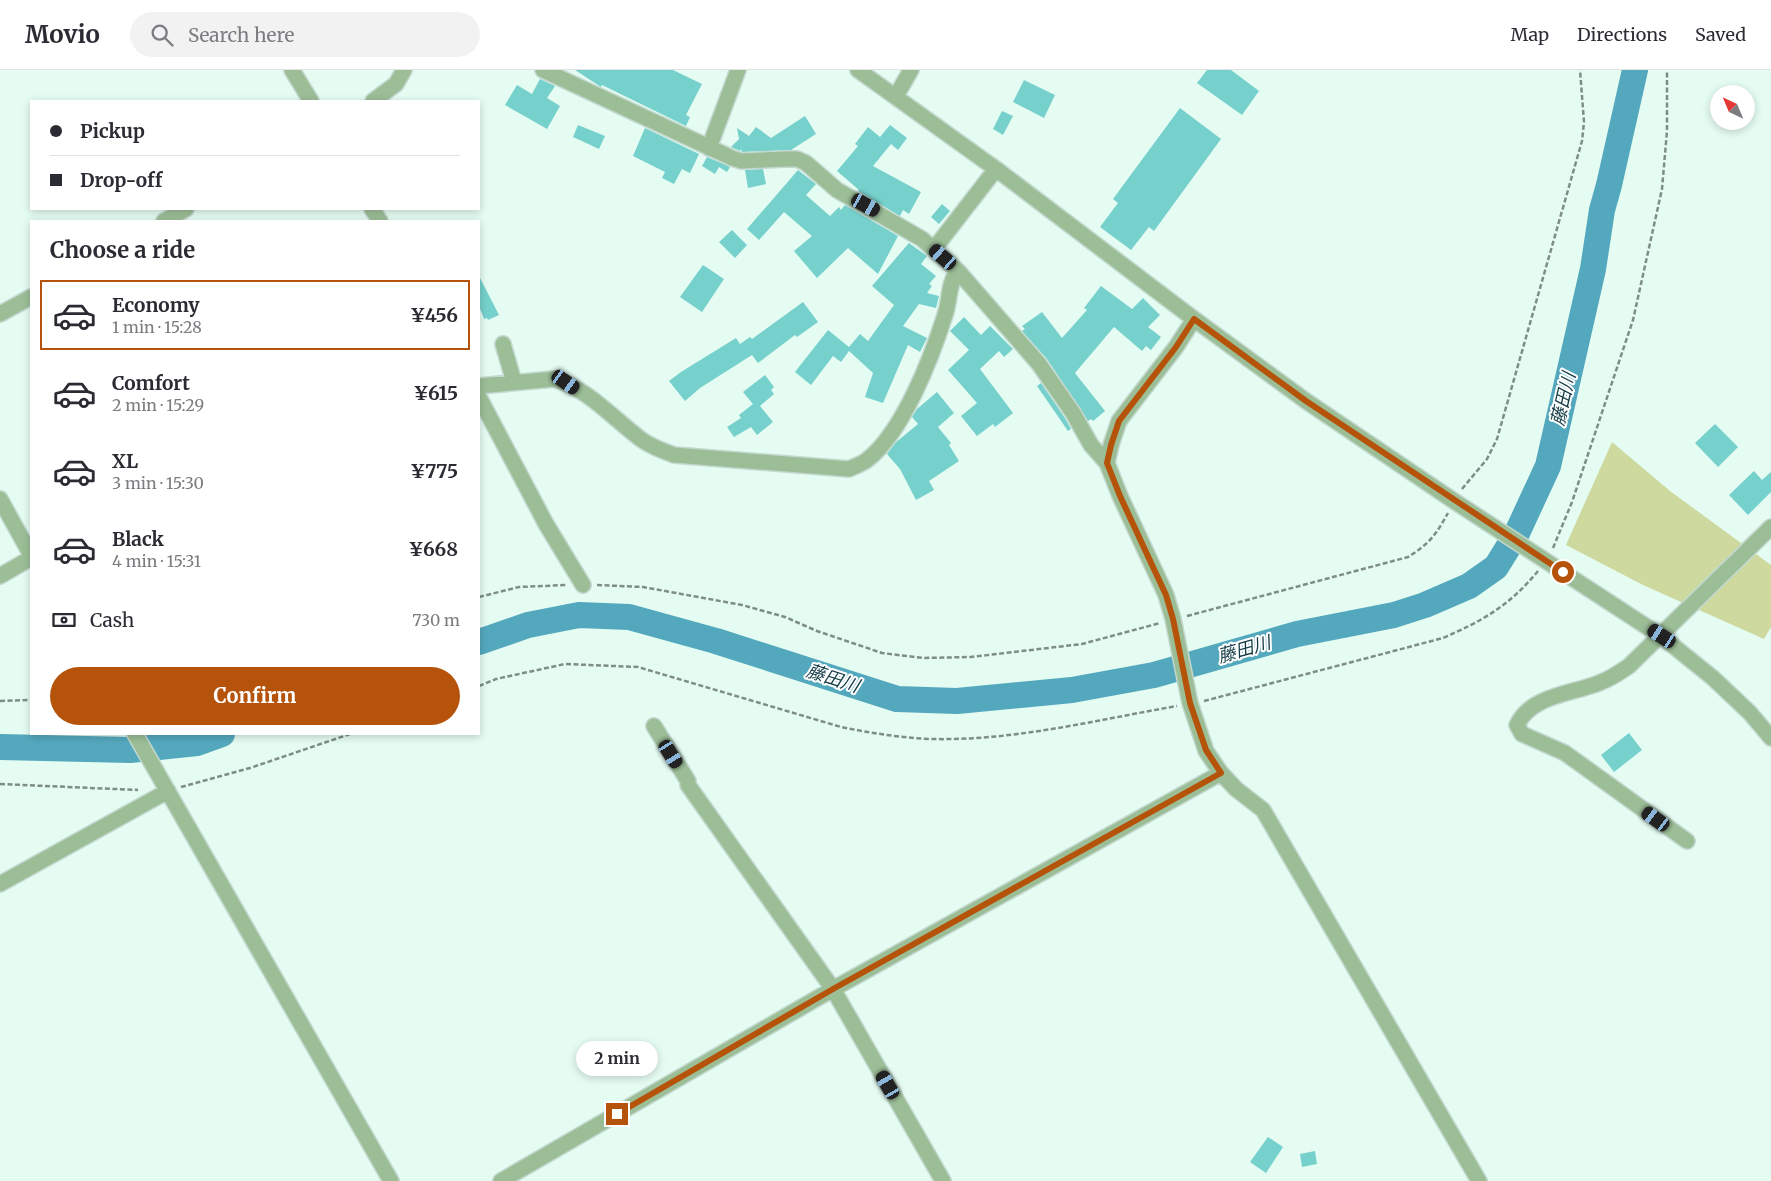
<!DOCTYPE html>
<meta charset="utf-8">
<style>
:root{--surface:#fff;--page:#f2f2f3;--text:#2b2b33;--muted:#7c7c81;--line:#e1e1e2;--accent:#b45309}
body{margin:0;font-family:Merriweather,"Noto Sans JP",serif;background:var(--page);color:var(--text);height:100vh;display:flex;flex-direction:column;font-size:19px;white-space:nowrap}
*{box-sizing:border-box;margin:0}
p{font-size:16px;color:var(--muted)}
.icon{flex:none;width:28px;height:28px;fill:none;stroke:currentColor;stroke-width:2;stroke-linecap:round;stroke-linejoin:round}
.map{position:relative;flex:1;overflow:hidden}
.panel{position:absolute;left:30px;top:150px;width:450px;height:515px;display:flex;flex-direction:column;background:var(--surface);border-radius:0px;box-shadow:0 2px 8px #0003}
.panel>*{flex:none}
.hud{position:absolute;left:30px;top:30px;width:450px;height:110px;border-radius:0px;box-shadow:0 2px 8px #0003;display:grid;align-content:center;height:110px;padding:0 20px;background:var(--surface)}
.needle{width:32px;rotate:316deg}
.tools{position:absolute;left:1710px;top:15px;display:grid;gap:10px}
.tools a{display:grid;place-items:center;width:45px;height:45px;border-radius:50%;background:var(--surface);box-shadow:0 2px 8px #0003;font-size:25px}
.end{position:absolute;width:22px;height:22px;margin:-11px;border:6px solid #b45309;background:#fff;box-shadow:0 0 0 2px #fff}
.from{border-radius:50%}
.bubble{position:absolute;height:35px;border-radius:18px;background:var(--surface);box-shadow:0 2px 8px #0003;font-size:16px;font-weight:700;line-height:35px;text-align:center}
.car{position:absolute;width:15px;height:30px;margin:-15px -8px;border-radius:6px;box-shadow:0 0 4px 1px #0007;background:linear-gradient(#222 24%,#8ab4d8 0 40%,#222 0 76%,#8ab4d8 0 86%,#222 0)}
.hud b{display:flex;align-items:center;gap:18px;height:48px;font-size:19px}
.hud b+b{border-top:1px solid var(--line)}
.hud i{width:12px;height:12px;background:var(--text)}
ul{padding:0;list-style:none}
li{display:flex;align-items:center;gap:15px;height:70px;margin:0 10px 8px;padding:0 10px;border:2px solid transparent;border-radius:0px}
li div{flex:1}
li b{display:block;font-size:19px}
li em{font-style:normal;font-weight:700}
li.on{border-color:var(--accent)}
li>.icon{width:45px;height:45px;stroke-width:1.5}
h2{padding:0 20px;font-size:22px;line-height:60px}
.pay{display:flex;align-items:center;gap:12px;height:55px;padding:0 20px;font-size:19px}
.pay p{margin-inline-start:auto}
.action{display:flex;gap:10px;margin-top:auto;padding:10px 20px}
.action a{flex:1;height:58px;border-radius:30px;background:var(--accent);color:#fff;font-size:20px;font-weight:700;line-height:58px;text-align:center}
header{display:flex;align-items:center;gap:30px;box-sizing:border-box;height:70px;padding:0 25px;background:var(--surface);border-bottom:1px solid var(--line)}
header strong{font-size:24px}
nav{display:flex;gap:28px;margin-inline-start:auto;font-size:18px}
.search{width:350px;height:45px;background:var(--page);display:flex;align-items:center;gap:12px;box-sizing:border-box;padding:0 18px;border-radius:28px;color:var(--muted);font-size:19px}
.map>svg:first-child{display:block}
.green{fill:#cdd99e}
.lines{fill:none;stroke-linecap:round;stroke-linejoin:round}
.river{stroke:#54a8bd;stroke-width:26}
.building{fill:#76d0cc}
.minor-casing{stroke:#c3d8cf;stroke-width:18}
.path{stroke:#7e8e87;stroke-width:2.5;stroke-dasharray:5 2.5;stroke-linecap:butt}
.minor{stroke:#9cbe97;stroke-width:15}
.route{stroke:#b45309;stroke-width:6}
.labels{text-anchor:middle;dominant-baseline:central;stroke-width:4;stroke-linejoin:round;paint-order:stroke}
.water-label{font-size:18px;font-style:italic;fill:#133b45;stroke:#fff}
</style>
<header>
<strong>Movio</strong>
<div class="search"><svg class="icon" aria-label="search" viewBox="0 0 24 24"><circle cx="10" cy="10" r="6"/><path d="M15 15l6 6"/></svg>Search here</div>
<nav><a>Map</a><a>Directions</a><a>Saved</a></nav>
</header>
<div class="map">
<svg width="1771" height="1111" viewBox="0 0 1771 1111">
<rect width="100%" height="100%" fill="#e5fcf2"/>
<path class="green" d="M1612,372L1670,421L1771,495V557L1764,569L1643,515L1566,475Z"/>
<g class="lines">
<path class="river" d="M479,572L528,555L579,545L629,547L716,571L897,629L957,631L1072,620L1154,605L1297,564L1394,545L1425,535L1469,516L1496,497L1517,463L1548,396L1593,199L1602,140L1609,115L1635,0
M0,677L130,680L197,673L222,664"/>
</g>
<path class="building" d="M575,0H673L702,14L686,45L690,47L686,56L602,15L601,17Z
M1207,0H1231L1259,21L1242,45L1197,13Z
M540,9L555,16L547,28L560,36L547,59L505,35L517,15L532,24Z
M1024,10L1055,25L1044,48L1013,32Z
M1180,38L1221,69L1154,161L1149,157L1131,180L1100,157L1118,133L1113,129Z
M1002,41L1013,46L1003,65L993,59Z
M805,46L816,64L791,80L742,82L741,79L740,81L731,77L739,69L737,58L749,66L756,57L771,68Z
M578,55L605,66L599,79L573,67Z
M890,55L907,68L898,80L891,74L873,96L921,122L909,144L903,140L900,146L858,121L859,120L837,101L858,76L855,74L868,57L880,67Z
M645,58L699,84L690,103L682,99L674,114L662,108L665,102L633,86Z
M707,87L728,96L730,97L727,102L719,97L715,104L702,96Z
M763,99L766,114L748,118L745,100Z
M798,100L816,114L806,125L830,146L839,137L841,140L845,135L898,166L878,204L848,178L817,208L794,181L812,166L784,142L759,170L747,159Z
M942,134L950,141L939,154L931,147Z
M732,160L747,175L735,188L719,172Z
M909,173L927,186L921,194L936,206L929,214L932,216L927,223L939,226L936,238L919,234L903,256L927,268L920,282L908,275L883,333L865,327L873,303L849,281L841,292L833,286L811,315L795,302L828,260L849,277L860,264L868,271L894,235L872,216Z
M703,195L724,209L702,242L680,227Z
M479,206L499,245L488,250L487,248L484,249L479,236Z
M1101,216L1132,239L1143,228L1160,245L1148,257L1161,267L1151,280L1146,276L1142,281L1114,257L1075,303L1105,341L1093,351L1091,349L1088,351L1047,289L1022,261L1025,259L1022,256L1042,242L1062,268L1087,240L1084,238Z
M803,232L818,252L797,267L795,265L758,293L752,285L700,318L685,331L669,311L681,302L736,268L740,274L750,267L752,269Z
M964,247L981,265L990,256L1013,279L1004,287L999,281L980,299L1013,343L995,357L993,354L977,366L961,346L977,333L948,300L969,280L950,261Z
M765,305L774,317L771,320L774,324L760,336L773,352L757,365L751,357L734,367L727,357L741,348L739,345L753,334L743,322Z
M1041,313L1065,348L1071,359L1068,361L1037,316Z
M937,322L954,343L938,357L951,373L949,375L959,391L929,411L934,420L916,430L900,399L887,384L895,373L918,354L912,347L917,339Z
M1715,354L1738,377L1718,397L1695,373Z
M1754,401L1762,410L1771,402V422L1748,445L1729,425Z
M1629,663L1642,680L1614,702L1601,685Z
M1268,1067L1283,1077L1266,1103L1250,1092Z
M1315,1081L1317,1094L1302,1097L1300,1084Z"/>
<g class="lines">
<defs>
<path id="minor" d="M292,0L311,31
M543,0L732,88L741,91L785,89H797L806,93L837,120L922,169L958,201L1039,294L1073,343L1091,375L1107,393L1120,426L1166,525L1173,549L1190,633L1206,681L1221,703L1236,719L1263,740L1479,1111
M858,0L996,99L1194,249L1306,331L1454,431L1661,566L1713,608L1750,643L1771,668
M896,26L911,0
M373,31L396,14L404,0
M709,78L738,0
M372,139L380,151
M164,151L186,139
M934,179L996,99
M0,244L31,227
M503,274L514,312
M479,316L554,309C586,317 616,351 642,370C652,377 663,381 674,385L849,399C855,396 862,394 867,390C903,362 931,289 945,245C950,232 948,212 958,201
M479,327L546,454L583,515
M1107,393L1111,375L1119,351L1176,277L1194,249
M0,429L31,485
M0,506L31,488
M654,656L688,711V715L833,919L943,1111
M135,664L391,1111
M1687,771L1565,683L1522,664L1517,655C1531,625 1572,624 1599,613C1610,609 1619,603 1629,596L1771,457
M0,814L168,721
M501,1111L833,919L1221,703"/>
</defs>
<use href="#minor" class="minor-casing"/>
<path class="path" d="M1462,419L1487,389L1497,369L1582,71L1584,52L1580,0
M1553,478L1572,432L1633,250L1662,119L1667,61V0
M597,515L643,517L742,535L785,547L817,561L882,583L923,588L971,587L1082,574L1160,553
M479,527L519,517L566,515
M1187,546L1408,487C1430,473 1435,466 1448,443
M479,616L496,609L565,594L638,597L841,657C871,663 901,668 932,669C1014,671 1096,650 1177,636
M0,631L31,630
M1204,631L1443,568C1484,550 1509,536 1538,501
M0,714L138,720
M181,717L250,698L350,664"/>
<use href="#minor" class="minor"/>
</g>
<g class="lines">
<path class="route" d="M617,1044L833,919L1221,703L1206,680L1190,633L1173,549L1166,525L1120,426L1107,393L1111,375L1119,351L1176,277L1194,249L1306,331L1563,502"/>
</g>
<g class="labels">
<g class="water-label">
<text transform="translate(1563 329) rotate(-77)">藤田川</text>
<text transform="translate(1244 579) rotate(-16)">藤田川</text>
<text transform="translate(833 608) rotate(18)">藤田川</text>
</g>
</g>
</svg>
<div class="tools">
<a><svg class="needle" viewBox="-14 -14 28 28"><path d="M0-13l5 13h-10z" fill="#e53935"/><path d="M0 13l5-13h-10z" fill="#7c7c81"/></svg></a>
</div>
<i class="end from" style="left:1563px;top:502px"></i>
<i class="end" style="left:617px;top:1044px"></i>
<div class="bubble" style="left:576px;top:971px;width:82px">2 min</div>
<i class="car" style="left:866px;top:135px;rotate:119deg"></i>
<i class="car" style="left:943px;top:187px;rotate:311deg"></i>
<i class="car" style="left:566px;top:312px;rotate:125deg"></i>
<i class="car" style="left:1662px;top:566px;rotate:303deg"></i>
<i class="car" style="left:671px;top:684px;rotate:148deg"></i>
<i class="car" style="left:1656px;top:749px;rotate:306deg"></i>
<i class="car" style="left:888px;top:1015px;rotate:330deg"></i>
<div class="hud">
<b><i class="from"></i>Pickup</b>
<b><i></i>Drop-off</b>
</div>
<section class="panel">
<h2>Choose a ride</h2>
<ul>
<li class="on"><svg class="icon" aria-label="car" viewBox="0 0 24 24"><path d="M5 17H2v-5l4-1 3-4h7l3 4 3 1v5h-3M9 17h6M6 11h13"/><circle cx="7" cy="17" r="2"/><circle cx="17" cy="17" r="2"/></svg><div><b>Economy</b><p>1 min · 15:28</p></div><em>¥456</em></li>
<li><svg class="icon" aria-label="car" viewBox="0 0 24 24"><path d="M5 17H2v-5l4-1 3-4h7l3 4 3 1v5h-3M9 17h6M6 11h13"/><circle cx="7" cy="17" r="2"/><circle cx="17" cy="17" r="2"/></svg><div><b>Comfort</b><p>2 min · 15:29</p></div><em>¥615</em></li>
<li><svg class="icon" aria-label="car" viewBox="0 0 24 24"><path d="M5 17H2v-5l4-1 3-4h7l3 4 3 1v5h-3M9 17h6M6 11h13"/><circle cx="7" cy="17" r="2"/><circle cx="17" cy="17" r="2"/></svg><div><b>XL</b><p>3 min · 15:30</p></div><em>¥775</em></li>
<li><svg class="icon" aria-label="car" viewBox="0 0 24 24"><path d="M5 17H2v-5l4-1 3-4h7l3 4 3 1v5h-3M9 17h6M6 11h13"/><circle cx="7" cy="17" r="2"/><circle cx="17" cy="17" r="2"/></svg><div><b>Black</b><p>4 min · 15:31</p></div><em>¥668</em></li>
</ul>
<div class="pay"><svg class="icon" aria-label="cash" viewBox="0 0 24 24"><path d="M3 7h18v10H3z"/><circle cx="12" cy="12" r="2"/></svg>Cash<p>730 m</p></div>
<div class="action"><a>Confirm</a></div>
</section>
</div>
